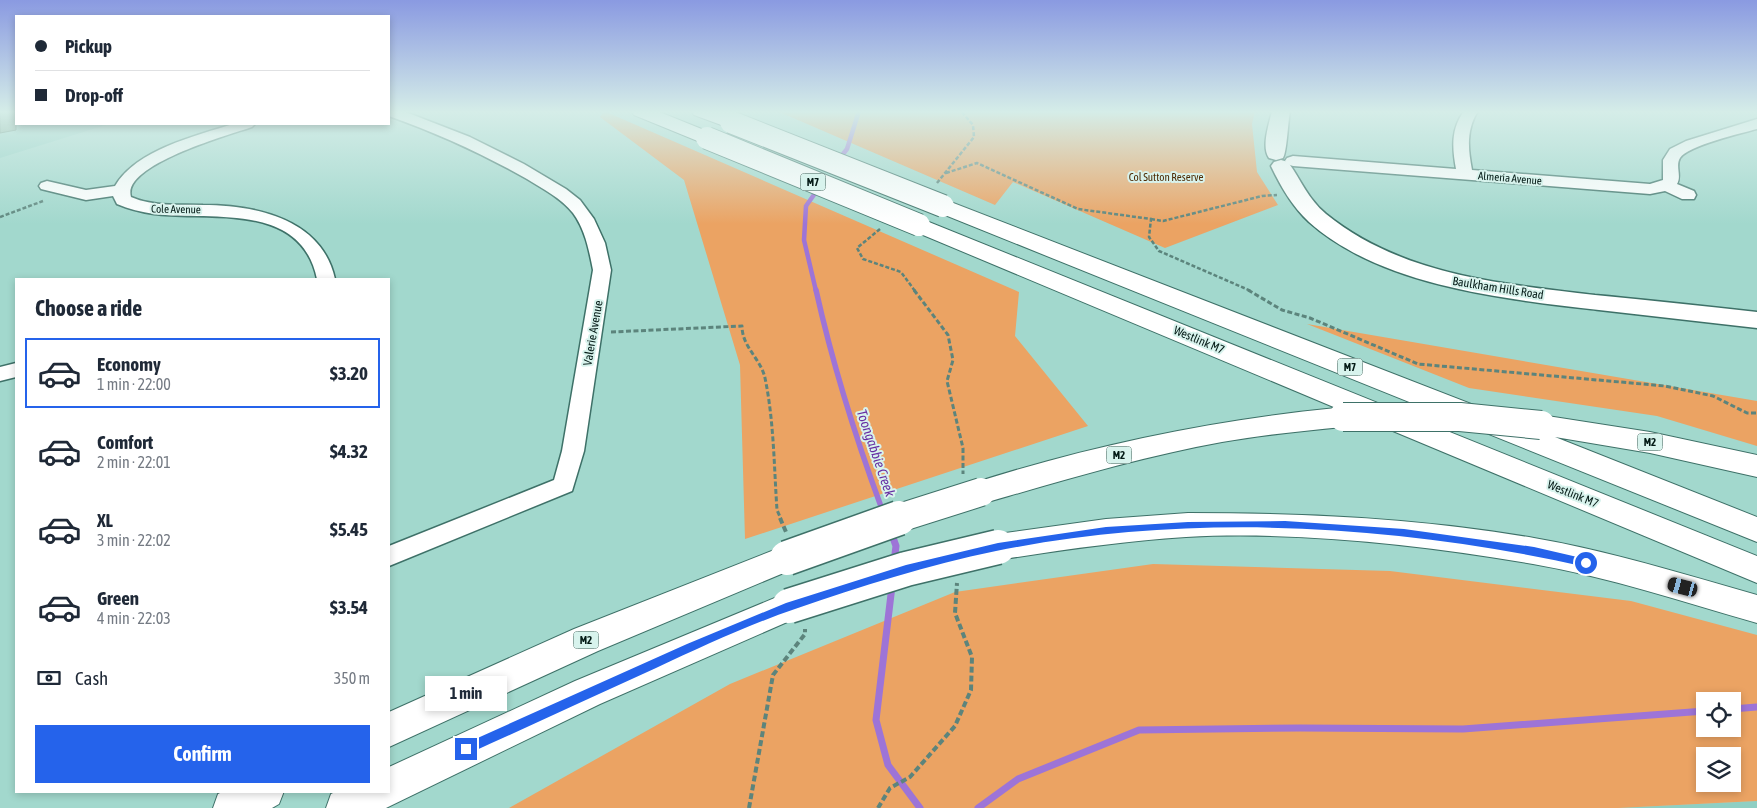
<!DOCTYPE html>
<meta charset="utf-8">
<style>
:root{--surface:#fff;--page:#f2f2f3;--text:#1f2937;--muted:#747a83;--line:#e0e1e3;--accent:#2563eb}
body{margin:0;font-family:"Asap Condensed",sans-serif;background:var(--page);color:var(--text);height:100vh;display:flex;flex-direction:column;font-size:19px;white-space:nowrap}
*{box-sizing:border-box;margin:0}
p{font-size:16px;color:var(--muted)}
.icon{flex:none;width:28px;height:28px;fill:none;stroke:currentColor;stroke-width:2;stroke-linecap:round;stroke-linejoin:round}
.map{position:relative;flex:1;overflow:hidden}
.sheet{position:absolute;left:15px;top:278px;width:375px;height:515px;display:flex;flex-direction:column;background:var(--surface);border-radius:0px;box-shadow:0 2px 8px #0003}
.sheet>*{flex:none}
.hud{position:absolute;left:15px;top:15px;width:375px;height:110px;border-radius:0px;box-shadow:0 2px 8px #0003;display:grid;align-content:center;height:110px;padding:0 20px;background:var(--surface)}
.buttons{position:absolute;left:1696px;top:692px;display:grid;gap:10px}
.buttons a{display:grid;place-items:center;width:45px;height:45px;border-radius:0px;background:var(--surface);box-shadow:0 2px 8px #0003;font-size:25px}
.end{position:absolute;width:22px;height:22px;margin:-11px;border:6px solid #2563eb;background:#fff;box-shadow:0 0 0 2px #fff}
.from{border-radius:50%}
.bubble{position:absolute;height:35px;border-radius:0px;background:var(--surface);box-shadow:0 2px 8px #0003;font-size:16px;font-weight:700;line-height:35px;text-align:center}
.car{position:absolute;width:15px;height:30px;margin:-15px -8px;border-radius:6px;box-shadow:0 0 4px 1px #0007;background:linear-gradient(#222 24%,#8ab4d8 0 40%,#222 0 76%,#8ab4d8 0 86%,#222 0)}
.hud b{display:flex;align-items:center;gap:18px;height:48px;font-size:19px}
.hud b+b{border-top:1px solid var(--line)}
.hud i{width:12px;height:12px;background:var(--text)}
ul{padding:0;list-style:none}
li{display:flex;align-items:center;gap:15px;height:70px;margin:0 10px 8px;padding:0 10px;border:2px solid transparent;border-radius:0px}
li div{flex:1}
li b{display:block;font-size:19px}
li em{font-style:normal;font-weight:700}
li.current{border-color:var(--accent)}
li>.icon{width:45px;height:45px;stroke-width:1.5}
h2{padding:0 20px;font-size:22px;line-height:60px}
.pay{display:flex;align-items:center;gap:12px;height:55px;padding:0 20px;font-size:19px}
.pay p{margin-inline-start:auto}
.primary-button{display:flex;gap:10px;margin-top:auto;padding:10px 20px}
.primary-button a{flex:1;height:58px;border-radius:0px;background:var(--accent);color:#fff;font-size:20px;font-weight:700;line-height:58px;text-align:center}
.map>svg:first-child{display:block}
.built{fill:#8fcfc3}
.green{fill:#eba363;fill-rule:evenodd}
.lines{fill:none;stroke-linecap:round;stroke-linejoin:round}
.stream-far2{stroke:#9d74d7;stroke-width:4.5}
.stream-far1{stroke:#9d74d7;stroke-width:5.5}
.stream{stroke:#9d74d7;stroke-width:7}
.building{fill:#719c85;stroke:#3d6752}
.minor-casing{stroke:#3e7168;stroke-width:3}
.tertiary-casing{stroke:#3e7168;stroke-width:3}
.motorway-casing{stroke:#3e7168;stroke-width:2}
.path-far2{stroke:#5c847c;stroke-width:2.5;stroke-dasharray:4 2;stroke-linecap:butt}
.path-far1{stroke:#5c847c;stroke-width:3;stroke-dasharray:5 2.5;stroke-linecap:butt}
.path{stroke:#5c847c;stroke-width:4;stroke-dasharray:6 3;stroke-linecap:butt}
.minor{fill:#fff;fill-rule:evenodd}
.tertiary{fill:#fff;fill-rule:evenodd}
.motorway{fill:#fff;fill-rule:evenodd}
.motorway-bridge-far2-casing{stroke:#3e7168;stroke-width:24;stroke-linecap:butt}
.motorway-bridge-far1-casing{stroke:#3e7168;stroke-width:30;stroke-linecap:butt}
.motorway-bridge-casing{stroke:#3e7168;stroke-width:37;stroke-linecap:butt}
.motorway-bridge-far2{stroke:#fff;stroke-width:22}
.motorway-bridge-far1{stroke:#fff;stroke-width:28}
.motorway-bridge{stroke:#fff;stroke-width:34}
.route{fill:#2563eb}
.labels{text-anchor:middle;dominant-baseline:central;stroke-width:4;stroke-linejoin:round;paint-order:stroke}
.far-park-label{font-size:11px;fill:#4c2902;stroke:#d8f3ed}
.far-street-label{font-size:11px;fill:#051b17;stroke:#d8f3ed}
.shield{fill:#d8f3ed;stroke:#445c57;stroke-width:1}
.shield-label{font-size:11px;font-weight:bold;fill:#051b17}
.street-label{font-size:12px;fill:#051b17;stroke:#d8f3ed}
.water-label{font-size:14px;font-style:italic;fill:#672ea3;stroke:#d8f3ed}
</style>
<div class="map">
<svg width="1757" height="808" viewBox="0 0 1757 808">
<rect width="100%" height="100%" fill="#a2d8cd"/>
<path class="built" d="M0,111H16V124H109L0,158Z
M1757,801V808H1618Z"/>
<path class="green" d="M604,111L1019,292L1015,336L1088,426L745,539L740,365L684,180L600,117Z
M777,111H1255L1252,124L1257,172L1278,205L1165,248L1013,182L995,205Z
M1307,324L1757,401V446L1657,416L1469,388Z
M1153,564L1390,571L1631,601L1757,635V801L1618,808H509L730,684L955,592ZM1732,701V729H1705V701ZM1732,756V784H1705V756Z"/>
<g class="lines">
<path class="stream-far2" d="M839,159L847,149L859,111
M816,291L804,240L806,206L818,189"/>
<path class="stream-far1" d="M816,290C833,366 856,439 883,512"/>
<path class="stream" d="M891,532L896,546L894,562
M892,586L876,720L888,765L920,808
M1732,709L1757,707
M978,808L1018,779L1139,730L1300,728L1463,729L1705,711"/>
</g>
<path class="building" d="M0,111H16V130L0,133Z"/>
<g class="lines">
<defs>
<path id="minor" d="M389,111H403L470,137L524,164L566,189L580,200L594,219L605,243L611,270L584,451L572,491L389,566V546L554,480L562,451L593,270C589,250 585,229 573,213C561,198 543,189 527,179C483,154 437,133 389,116Z
M1464,111H1478C1466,130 1468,149 1472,170L1650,184L1663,180V160L1670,149L1686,141L1757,119V129C1742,133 1687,146 1680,158C1675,166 1682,176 1677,184L1694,191L1696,195L1694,199H1682L1665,191L1650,194L1293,166L1287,164L1285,161L1287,158L1293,156L1456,169C1452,147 1451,129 1464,111Z
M233,124H255L252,127C229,135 121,165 131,197C154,207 178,204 203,205C256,205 322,219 335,279H317C301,201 210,221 154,214C141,212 129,209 117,204L113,196L86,200L41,189L39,186L41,183L47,181L86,190L115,186C136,150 195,136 233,124Z
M16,363V377L0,381V367Z"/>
<path id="tertiary" d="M1272,111H1290C1288,121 1287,152 1283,158L1276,160L1269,158C1261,147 1269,124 1272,111Z
M1281,160L1288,162C1301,180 1308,199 1326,214C1401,275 1501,284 1595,295C1649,300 1703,306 1757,312V328C1704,322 1652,316 1599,310C1506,299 1382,287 1309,222C1292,206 1281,187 1271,166L1274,162Z"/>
<path id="motorway" d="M631,111H657L714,134L717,138L714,142L707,144L700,142L634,115Z
M691,111C706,110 731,108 741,122L738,126L731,128L724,126L694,115Z
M943,199L1528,426L1531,418L1541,415L1650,432L1757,455V477L1650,453L1555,437L1757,517V542L935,211L932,206L935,201Z
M919,218L1757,556V583L1357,416L1353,424L1343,427C1302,431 1262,435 1222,442C1140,457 1061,481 981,504L970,500L966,492L970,484C1089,446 1212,420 1336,408L911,230L908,225L911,220Z
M1188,513C1304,513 1419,518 1534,538C1610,551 1683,574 1757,595V623C1683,602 1609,577 1533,564C1422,545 1299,531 1186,537C1123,541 1061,550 998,560L987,556L982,547L987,538L998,534L1106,519Z
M787,545L798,549L803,558L798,567L598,651L389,747V712L574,629Z
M789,592L801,596L806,606L801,616L600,704L386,808H326L331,794L337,791H389V767L575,681Z
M224,791H284L279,804L272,808H213L218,794Z"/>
</defs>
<use href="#minor" class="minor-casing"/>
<use href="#tertiary" class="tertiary-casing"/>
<use href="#motorway" class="motorway-casing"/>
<path class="path-far2" d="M946,173L977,163L1078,209L1151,219L1149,237L1159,251L1251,291
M937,183L974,137L973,125L961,111
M0,217L43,201
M1151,219L1163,221L1262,196L1277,195
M880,229L857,248L863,259L901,272L915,291"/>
<path class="path-far1" d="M914,290L948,335L953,360L947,381L963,448V474
M1248,290L1282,310L1310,318L1418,364L1665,386L1713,396L1747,413H1757
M611,332L742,326C742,347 761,359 765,378C774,421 774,467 777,510L781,519"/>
<path class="path" d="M780,518L786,532
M749,808L773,675L805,634V629
M878,808L890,788L910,777L955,726L971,690L972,657L955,613L957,583"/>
<use href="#minor" class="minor"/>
<use href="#tertiary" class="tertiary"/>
<use href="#motorway" class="motorway"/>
<defs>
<path id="motorway-bridge-far2" d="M731,122L943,206
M707,138L919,225"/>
<path id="motorway-bridge-far1" d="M1343,417H1460L1541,425
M896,519L981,492"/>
<path id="motorway-bridge" d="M787,558L899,518
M789,606L906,569L998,547"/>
</defs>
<use href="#motorway-bridge-far2" class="motorway-bridge-far2-casing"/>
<use href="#motorway-bridge-far1" class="motorway-bridge-far1-casing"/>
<use href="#motorway-bridge" class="motorway-bridge-casing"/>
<use href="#motorway-bridge-far2" class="motorway-bridge-far2"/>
<use href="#motorway-bridge-far1" class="motorway-bridge-far1"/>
<use href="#motorway-bridge" class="motorway-bridge"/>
</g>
<linearGradient id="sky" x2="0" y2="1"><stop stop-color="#8a9ae1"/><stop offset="0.5" stop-color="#d5ede8"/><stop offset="1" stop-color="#d5ede8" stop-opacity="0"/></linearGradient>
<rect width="1757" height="224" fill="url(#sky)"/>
<path class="route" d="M1285,521L1404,529L1534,547L1586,559L1591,563L1586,567C1395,524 1190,512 996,551C928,565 861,586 795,609C748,625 701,647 656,668C594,696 532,725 470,753L466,754L462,753L461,749L462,745L687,644L786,603L906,565L998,543L1106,527L1188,522Z"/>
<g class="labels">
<g class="far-park-label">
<text x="1166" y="177">Col Sutton Reserve</text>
</g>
<g class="far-street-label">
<text transform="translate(1510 178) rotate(5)">Almeria Avenue</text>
<text transform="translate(176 209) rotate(1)">Cole Avenue</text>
</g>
<g class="shield">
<rect x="800.5" y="173.5" width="25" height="17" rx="4"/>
<rect x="1337.5" y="358.5" width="25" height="17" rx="4"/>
<rect x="1637.5" y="433.5" width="25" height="17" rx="4"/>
<rect x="1106.5" y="446.5" width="25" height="17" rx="4"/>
<rect x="573.5" y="631.5" width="25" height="17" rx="4"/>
</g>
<g class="shield-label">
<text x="813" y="182">M7</text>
<text x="1350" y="367">M7</text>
<text x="1650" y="442">M2</text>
<text x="1119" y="455">M2</text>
<text x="586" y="640">M2</text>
</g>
<g class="street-label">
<text transform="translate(1498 288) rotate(9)">Baulkham Hills Road</text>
<text transform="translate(593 333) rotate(-80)">Valerie Avenue</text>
<text transform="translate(1199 340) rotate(23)">Westlink M7</text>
<text transform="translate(1573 494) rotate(22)">Westlink M7</text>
</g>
<g class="water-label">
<text transform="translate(876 453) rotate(71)">Toongabbie Creek</text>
</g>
</g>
</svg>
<div class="buttons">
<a><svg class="icon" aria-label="locate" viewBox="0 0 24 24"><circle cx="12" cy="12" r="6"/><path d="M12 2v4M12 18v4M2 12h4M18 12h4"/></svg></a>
<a><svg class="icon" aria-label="layers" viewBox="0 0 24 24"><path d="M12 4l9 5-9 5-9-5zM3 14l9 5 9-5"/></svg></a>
</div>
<i class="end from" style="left:1586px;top:563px"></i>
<i class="end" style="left:466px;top:749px"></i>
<div class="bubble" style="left:425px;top:676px;width:82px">1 min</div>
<i class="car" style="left:1683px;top:587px;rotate:285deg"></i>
<div class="hud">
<b><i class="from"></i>Pickup</b>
<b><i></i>Drop-off</b>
</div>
<section class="sheet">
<h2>Choose a ride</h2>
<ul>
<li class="current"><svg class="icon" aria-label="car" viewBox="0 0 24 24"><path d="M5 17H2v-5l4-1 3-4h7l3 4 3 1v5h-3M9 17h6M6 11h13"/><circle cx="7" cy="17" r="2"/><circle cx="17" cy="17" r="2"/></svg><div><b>Economy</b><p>1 min · 22:00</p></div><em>$3.20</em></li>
<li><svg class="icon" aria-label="car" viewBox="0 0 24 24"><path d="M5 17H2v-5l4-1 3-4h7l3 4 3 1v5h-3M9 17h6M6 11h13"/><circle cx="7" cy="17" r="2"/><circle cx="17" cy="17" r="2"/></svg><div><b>Comfort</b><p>2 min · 22:01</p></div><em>$4.32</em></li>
<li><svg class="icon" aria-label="car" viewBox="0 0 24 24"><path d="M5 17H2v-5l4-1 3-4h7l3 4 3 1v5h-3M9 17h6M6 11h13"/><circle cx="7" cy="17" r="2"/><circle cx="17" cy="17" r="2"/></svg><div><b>XL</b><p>3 min · 22:02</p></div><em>$5.45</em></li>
<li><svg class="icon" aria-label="car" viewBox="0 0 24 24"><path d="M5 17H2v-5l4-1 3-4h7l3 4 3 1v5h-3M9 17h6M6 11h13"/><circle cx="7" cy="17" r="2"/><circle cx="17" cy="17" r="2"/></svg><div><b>Green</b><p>4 min · 22:03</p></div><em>$3.54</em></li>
</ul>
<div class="pay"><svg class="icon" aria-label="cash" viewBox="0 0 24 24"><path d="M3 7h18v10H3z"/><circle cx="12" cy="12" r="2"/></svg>Cash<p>350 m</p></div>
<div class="primary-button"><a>Confirm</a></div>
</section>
</div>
